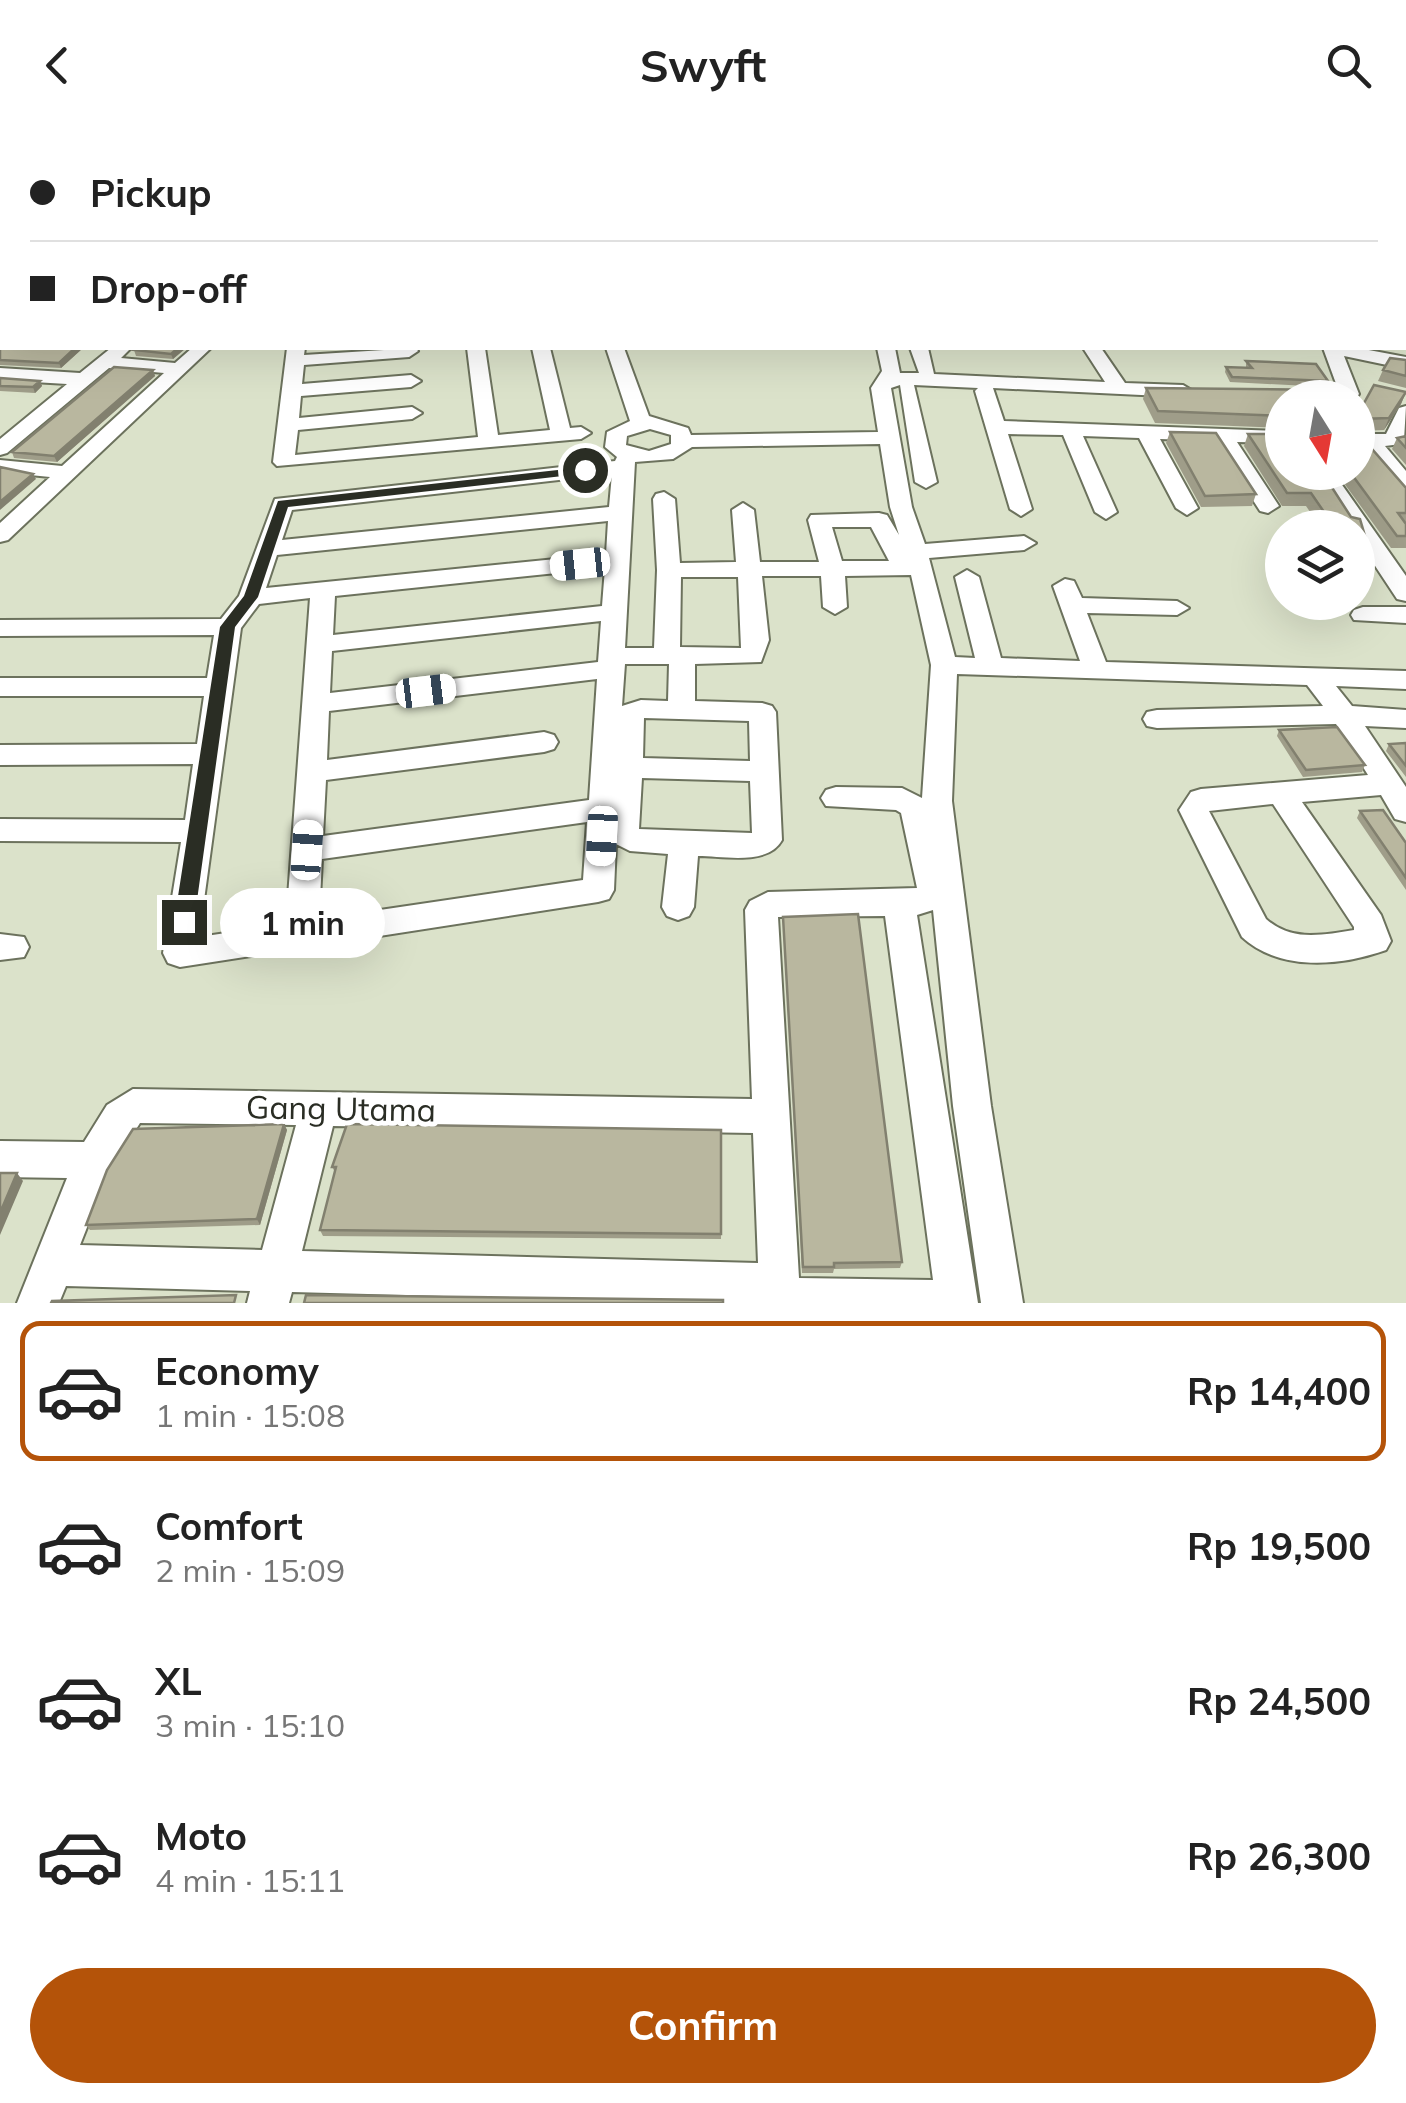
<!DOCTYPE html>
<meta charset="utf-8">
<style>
:root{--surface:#fff;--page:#f6f6f6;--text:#222;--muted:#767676;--line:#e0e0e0;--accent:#b45309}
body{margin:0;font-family:Mulish,sans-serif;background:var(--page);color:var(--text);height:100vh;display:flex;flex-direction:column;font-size:38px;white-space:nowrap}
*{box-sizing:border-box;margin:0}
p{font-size:32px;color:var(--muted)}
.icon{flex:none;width:55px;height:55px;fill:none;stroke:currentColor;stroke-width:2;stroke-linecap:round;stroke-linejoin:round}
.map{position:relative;height:1173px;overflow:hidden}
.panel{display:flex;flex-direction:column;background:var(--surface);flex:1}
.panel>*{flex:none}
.guide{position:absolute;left:0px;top:0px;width:1408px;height:220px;box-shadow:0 10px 40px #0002;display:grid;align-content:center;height:220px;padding:0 30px;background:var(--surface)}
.needle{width:65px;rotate:169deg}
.fabs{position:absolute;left:1265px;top:250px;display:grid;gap:20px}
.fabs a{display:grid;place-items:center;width:110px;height:110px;border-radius:50%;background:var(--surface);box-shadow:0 10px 40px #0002;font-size:50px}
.end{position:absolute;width:45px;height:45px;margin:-22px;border:12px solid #2a2d24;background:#fff;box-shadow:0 0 0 5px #fff}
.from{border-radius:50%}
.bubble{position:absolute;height:70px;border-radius:35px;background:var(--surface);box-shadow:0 10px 40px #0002;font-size:32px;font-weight:700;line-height:70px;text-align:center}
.car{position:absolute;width:30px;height:60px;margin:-30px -15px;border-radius:12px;box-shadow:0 0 8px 2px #0007;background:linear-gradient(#fff 24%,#345 0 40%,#fff 0 76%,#345 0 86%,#fff 0)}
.guide b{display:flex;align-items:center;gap:35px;height:95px;font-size:38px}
.guide b+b{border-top:2px solid var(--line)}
.guide i{width:25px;height:25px;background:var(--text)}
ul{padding:18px 0 0;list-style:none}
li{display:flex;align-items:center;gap:30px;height:140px;margin:0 20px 15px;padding:0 10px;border:5px solid transparent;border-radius:20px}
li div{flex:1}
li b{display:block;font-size:38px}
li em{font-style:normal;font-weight:700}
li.active{border-color:var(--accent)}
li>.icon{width:90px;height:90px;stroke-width:1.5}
.primary-button{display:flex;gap:20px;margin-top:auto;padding:20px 30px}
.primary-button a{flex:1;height:115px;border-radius:60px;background:var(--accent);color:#fff;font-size:40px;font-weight:700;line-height:115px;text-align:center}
header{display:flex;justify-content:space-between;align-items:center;height:130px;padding:0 30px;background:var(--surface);font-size:45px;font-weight:700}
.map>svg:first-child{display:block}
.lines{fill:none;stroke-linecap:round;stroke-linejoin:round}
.street-casing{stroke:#6c725d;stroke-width:4}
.street{fill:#fff;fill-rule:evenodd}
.wall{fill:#9f9d89}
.shaded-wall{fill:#82806f}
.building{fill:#b9b79f;stroke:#82806f;stroke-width:2.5}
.route{fill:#2a2d24}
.labels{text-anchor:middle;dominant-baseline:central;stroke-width:10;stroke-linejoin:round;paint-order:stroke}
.near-street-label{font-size:32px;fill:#2a2d24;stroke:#fff}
</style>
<header><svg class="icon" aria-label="back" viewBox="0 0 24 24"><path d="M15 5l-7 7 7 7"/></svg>Swyft<svg class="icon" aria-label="search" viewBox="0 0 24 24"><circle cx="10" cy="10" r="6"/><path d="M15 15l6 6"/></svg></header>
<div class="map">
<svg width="1406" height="1173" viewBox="0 0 1406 1173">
<rect width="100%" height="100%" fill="#dbe2ca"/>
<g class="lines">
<defs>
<path id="street" d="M0,0H10L0,8Z
M530,0H577V1L531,2Z
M817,0H829V2H817Z
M869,0H881V2H869Z
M916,0H928L929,2H917Z
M965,0H977L978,2H966Z
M1141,0H1155L1156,2H1142Z
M1189,0H1203L1204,2H1190Z
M1236,0H1250L1251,2H1237Z
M1282,0H1296L1297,2H1283Z
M1405,4H1406V12H1405Z
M1405,50H1406V59H1405Z
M1405,80H1406V89H1405Z
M0,89L2,90V99H0Z
M0,110H2V120H0Z
M0,139H2V149H0Z
M1405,148H1406L1405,159Z
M1405,175H1406V185H1405Z
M1405,202H1406V212H1405Z
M111,218H131L121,228L175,233L192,218H211L8,410L0,412V393L50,347L0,342V330L62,336L164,243L109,238L7,323L0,325V309L67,254L0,250V238L80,243Z
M287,218H305L304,225L416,218L418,221L409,227L304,235L302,254L411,245L421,251L411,257L301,266L299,288L412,277L422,283L412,289L298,300L295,325L478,307L467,218H485L498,305L550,300L532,218H550L570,298L581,297L591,303L581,309L277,336L273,332Z
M606,218H624L649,286L688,298L691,305L878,302L871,258L882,241L877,218H895L900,243H919L910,218H928L934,244L1105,252L1083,218H1101L1125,253L1183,255L1193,261L1183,267L993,258L1004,291L1282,301V313L1237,312L1279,376L1268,383L1260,381L1215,311L1160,309L1198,378L1187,385L1176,378L1139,308L1083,306L1117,382L1106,389L1095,382L1063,305L1008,304L1032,379L1021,386L1010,379L975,261L978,258L914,255L937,352L926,358L915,352L900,255L891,258L912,377L925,414L1024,406L1036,413L1024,420L929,428L955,527L975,528L955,447L967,440L979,447L1001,528L1080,531L1053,456L1065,449L1074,451L1082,468L1177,471L1189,478L1177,485L1087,483L1106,532L1406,541V559L1336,556L1352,576L1406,580V598L1365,596L1406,657V692L1395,689L1381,665L1302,672L1381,785L1391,811L1386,820C1341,836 1280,842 1242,807L1179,680L1191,662L1201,659L1368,645L1336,594L1157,598L1147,596L1143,589L1147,582L1157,580L1323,576L1307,555L957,544L952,671L991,976L1023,1173H981L953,976L933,780L917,785L978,1173H709L292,1162L289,1173H247L250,1161L66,1156L59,1173H17L67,1048L0,1047V1011L84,1012L107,975L133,959L752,969L745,780L750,771L768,762L917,758L901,683L896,680L826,676L821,668L826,660L836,657L902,658L922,668L931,535L911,445L845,446L847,477L835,484L823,477L821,446H762L769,510L761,532L695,534V571L762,573L772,576L776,582L782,710C768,736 723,726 698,726L694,777L689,786L678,790L667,786L662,777L668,724L630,721L616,714L614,760L609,769L598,772L180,837L168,833L163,823L181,712L0,711V689L185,690L193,634L0,635V615L197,614L204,566H0V548H207L214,505L0,506V490L221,489L239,466L275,369L615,331L617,327L605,317L607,302L630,291ZM650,299L671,305V314L649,321L626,315L627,306ZM880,314L890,377L899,405L887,385L879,383L811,385L808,390L819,432H760L754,380L743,373L732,380L736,432L680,433L675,369L664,362L656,364L653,369L657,440L654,518H625L635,332L673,329L692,317ZM612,344L609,377L282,410L292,380ZM608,391L606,424L266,458L277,425ZM832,397H871L889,431H842ZM605,438L602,476L333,505L335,466ZM681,447H738L741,518L680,517ZM310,468L286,794L199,807L241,498L259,474ZM601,491L598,532L330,563L332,521ZM625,534H669L668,571L641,570L622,576ZM597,549L589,670L323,706L326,650L544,622L554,619L558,612L554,605L544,602L327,630L329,581ZM644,588L749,591L750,631L643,628ZM642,648L750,651L752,703L639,699ZM1273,674L1354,797V800C1322,805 1292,812 1266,789L1209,681ZM587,692L583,750L319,789L322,729ZM885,786L933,1150L799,1148L778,787ZM140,993L296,995L262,1120L80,1115L108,1044ZM333,996L753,1003L758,1133L302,1121Z
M1323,218H1358L1406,227V239L1344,226L1359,264L1356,268H1302L1311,261L1338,259Z
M1406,276L1404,310L1401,314L1385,316L1406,341V361L1398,359L1362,316H1358V304H1386L1399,278Z
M1312,342H1333L1406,446V471L1397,469L1358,410V398H1349Z
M1363,477H1406V493L1354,490L1351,485L1354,480Z
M0,804L24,807L29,817L24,827L0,830Z"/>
</defs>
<use href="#street" class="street-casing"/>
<use href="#street" class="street"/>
</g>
<path class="wall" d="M0,208L83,218L61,238L0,235Z
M137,218H186L173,229L136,226L134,220Z
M1406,230V258L1378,251L1383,240Z
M1246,231L1328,251L1326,257L1230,252L1225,242L1226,237L1246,238Z
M153,240L155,246L57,332L14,328L12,322Z
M0,248L40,251L42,256L35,263L0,261Z
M1146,258L1282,268V298L1155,293L1143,269Z
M1406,262L1401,274L1384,300L1359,301V304L1406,358V418H1391L1336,342H1358V284Z
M1170,302L1256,364L1252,376L1201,377L1166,313Z
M1248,304L1351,387L1365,406L1359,419H1358V398H1321L1306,376H1282L1244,316Z
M1406,306V335L1392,319L1397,308Z
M1279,600L1365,635L1362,642L1303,647L1277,606Z
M1406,613V647L1386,621L1389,614Z
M1360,681L1406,713V760L1357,688Z
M783,787L902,1132L900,1138L834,1139L833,1143H802Z
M284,994L287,1000L260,1095L90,1100L86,1095Z
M721,1000V1109L323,1106L320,1100L335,1042L332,1037Z"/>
<path class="shaded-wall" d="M75,218H83L61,238L59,233Z
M178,218H186L173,229L171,224Z
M153,240L155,246L57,332L54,326Z
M40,251L42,256L35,263L33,257Z
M1406,262L1401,274L1384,300L1389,288Z
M33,344L36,349L0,380V372Z
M284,994L287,1000L260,1095L257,1089Z
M17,1043L23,1051L0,1105V1083Z"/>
<path class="building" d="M320,0H433L431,2H317Z
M2,145V167L0,158V146Z
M2,172V203L0,193V173Z
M2,207V218H75L59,233L0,230V208Z
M137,218H178L171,224L134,220Z
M1390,228L1406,230V246L1383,240Z
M1246,231L1316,234L1328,251L1232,247L1226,237L1252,238Z
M114,237L153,240L54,326L12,322Z
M0,248L40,251L33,257L0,256Z
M1374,255L1406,262L1389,288L1360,289L1359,304L1406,358V383H1398L1406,394V406H1397L1350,342H1358V284Z
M1146,258L1341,260L1346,268H1282V286L1158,281Z
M1170,302L1216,303L1256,364L1205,366Z
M1248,304H1282V342H1322L1351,387L1360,389L1365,406H1358V398H1335L1311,363H1287Z
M1406,306V318L1397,308Z
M0,337L33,344L0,372Z
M1337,597L1365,635L1306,640L1279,600Z
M1406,613V636L1389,614Z
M1383,680L1406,713V748L1360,681Z
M858,784L902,1132L834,1133V1137H803L783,787Z
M284,994L257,1089L86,1095L107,1040L133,999Z
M347,994L721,1000V1104L320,1100L336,1037H332Z
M0,1043H17L0,1083Z
M236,1165L234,1173H51L52,1171Z
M306,1165L723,1170V1173H304Z"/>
<path class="route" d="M585,337L589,338V343L288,377L258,467L235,497L194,792L184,800L177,798L174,792L220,497L244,466L278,371Z"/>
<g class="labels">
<g class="near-street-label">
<text transform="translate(341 978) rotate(1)">Gang Utama</text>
</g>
</g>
</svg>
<div class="fabs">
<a><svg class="needle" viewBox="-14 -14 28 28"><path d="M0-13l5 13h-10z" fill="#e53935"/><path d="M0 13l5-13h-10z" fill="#767676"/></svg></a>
<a><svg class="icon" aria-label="layers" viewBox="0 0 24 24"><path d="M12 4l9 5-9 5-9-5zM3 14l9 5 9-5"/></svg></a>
</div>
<i class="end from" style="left:585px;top:340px"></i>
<i class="end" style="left:184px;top:792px"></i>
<div class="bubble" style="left:220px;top:758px;width:165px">1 min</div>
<i class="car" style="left:580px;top:434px;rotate:264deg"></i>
<i class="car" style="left:426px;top:561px;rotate:83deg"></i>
<i class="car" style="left:602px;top:706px;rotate:183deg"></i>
<i class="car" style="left:307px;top:720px;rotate:4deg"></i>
<div class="guide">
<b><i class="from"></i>Pickup</b>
<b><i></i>Drop-off</b>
</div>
</div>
<section class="panel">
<ul>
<li class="active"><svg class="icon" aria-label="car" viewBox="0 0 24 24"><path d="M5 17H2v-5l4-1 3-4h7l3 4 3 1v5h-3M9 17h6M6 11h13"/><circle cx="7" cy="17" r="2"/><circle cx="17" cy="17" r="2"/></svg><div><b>Economy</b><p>1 min · 15:08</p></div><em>Rp 14,400</em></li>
<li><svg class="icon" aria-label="car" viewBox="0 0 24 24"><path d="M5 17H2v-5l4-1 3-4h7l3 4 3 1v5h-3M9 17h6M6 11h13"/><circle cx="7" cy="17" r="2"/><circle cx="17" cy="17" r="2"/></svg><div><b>Comfort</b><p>2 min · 15:09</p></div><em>Rp 19,500</em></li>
<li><svg class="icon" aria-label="car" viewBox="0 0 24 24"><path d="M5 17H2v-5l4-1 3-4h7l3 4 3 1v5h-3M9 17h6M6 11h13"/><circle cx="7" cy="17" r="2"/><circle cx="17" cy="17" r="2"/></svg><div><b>XL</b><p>3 min · 15:10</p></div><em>Rp 24,500</em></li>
<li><svg class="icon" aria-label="car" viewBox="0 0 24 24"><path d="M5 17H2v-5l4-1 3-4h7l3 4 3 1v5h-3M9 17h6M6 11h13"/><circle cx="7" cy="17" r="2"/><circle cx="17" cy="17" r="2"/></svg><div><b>Moto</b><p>4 min · 15:11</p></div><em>Rp 26,300</em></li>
</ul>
<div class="primary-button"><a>Confirm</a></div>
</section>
